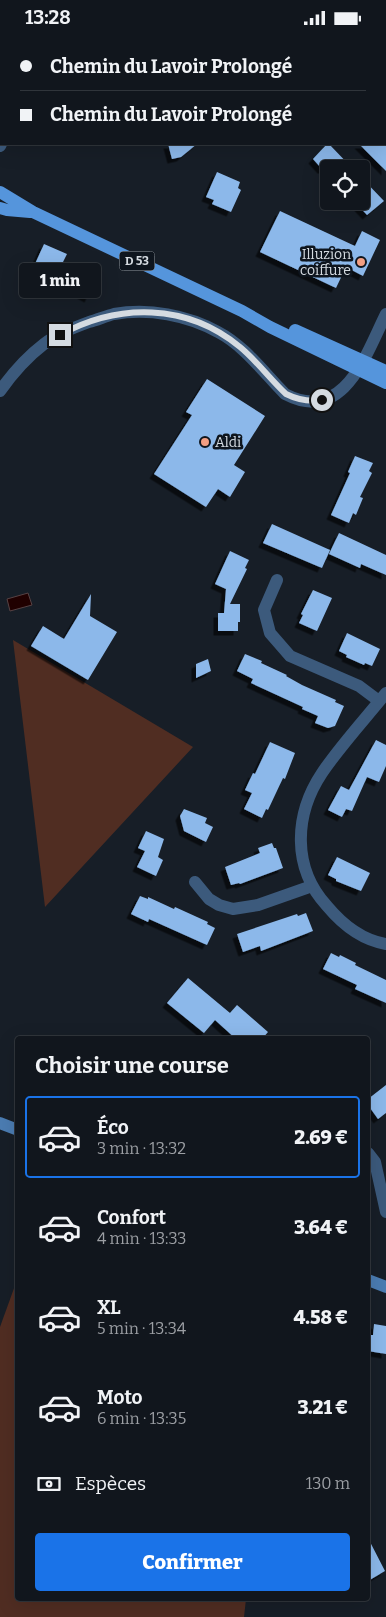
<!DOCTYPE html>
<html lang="fr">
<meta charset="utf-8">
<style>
:root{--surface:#11161d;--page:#1e232a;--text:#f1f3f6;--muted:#9c9fa4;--line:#30353b;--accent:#1a73e8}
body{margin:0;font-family:Bitter,serif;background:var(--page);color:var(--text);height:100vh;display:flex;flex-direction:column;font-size:19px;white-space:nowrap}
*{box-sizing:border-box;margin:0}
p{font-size:16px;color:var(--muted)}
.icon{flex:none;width:28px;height:28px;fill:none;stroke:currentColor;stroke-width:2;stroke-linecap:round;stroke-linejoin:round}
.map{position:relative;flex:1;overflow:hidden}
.panel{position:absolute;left:15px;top:1001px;width:355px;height:565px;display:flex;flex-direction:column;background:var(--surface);border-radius:5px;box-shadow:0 5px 20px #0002,0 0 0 1px var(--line)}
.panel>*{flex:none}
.banner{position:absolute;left:0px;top:0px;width:386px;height:110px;box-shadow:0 5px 20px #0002,0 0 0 1px var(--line);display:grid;align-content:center;height:110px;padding:0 20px;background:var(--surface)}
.buttons{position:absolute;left:320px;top:125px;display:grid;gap:10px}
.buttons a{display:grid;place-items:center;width:50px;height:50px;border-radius:5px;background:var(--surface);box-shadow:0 5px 20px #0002,0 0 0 1px var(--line);font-size:25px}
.end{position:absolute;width:22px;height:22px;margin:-11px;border:6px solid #d5dbe1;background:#111;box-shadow:0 0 0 2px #111}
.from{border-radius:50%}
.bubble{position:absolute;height:35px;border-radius:5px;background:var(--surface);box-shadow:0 5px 20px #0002,0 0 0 1px var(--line);font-size:16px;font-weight:800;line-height:35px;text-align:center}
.banner b{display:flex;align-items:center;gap:18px;height:48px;font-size:19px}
.banner b+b{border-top:1px solid var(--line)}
.banner i{width:12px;height:12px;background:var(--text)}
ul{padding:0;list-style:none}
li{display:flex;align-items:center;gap:15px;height:82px;margin:0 10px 8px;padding:0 10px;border:2px solid transparent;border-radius:5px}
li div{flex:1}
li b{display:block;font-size:19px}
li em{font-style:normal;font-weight:800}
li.selected{border-color:var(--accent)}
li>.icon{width:45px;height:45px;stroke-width:1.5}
h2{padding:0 20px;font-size:22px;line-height:60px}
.pay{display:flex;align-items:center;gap:12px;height:55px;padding:0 20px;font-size:19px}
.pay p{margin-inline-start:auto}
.action{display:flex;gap:10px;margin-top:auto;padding:10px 20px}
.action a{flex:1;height:58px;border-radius:5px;background:var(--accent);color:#fff;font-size:20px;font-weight:800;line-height:58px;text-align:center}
.status{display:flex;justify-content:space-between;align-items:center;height:35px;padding:0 25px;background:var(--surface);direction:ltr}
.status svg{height:14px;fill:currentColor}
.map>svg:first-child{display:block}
.green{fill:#502d22}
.water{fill:#200000;stroke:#564244}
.building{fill:#8cb8ea;filter:url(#shadow)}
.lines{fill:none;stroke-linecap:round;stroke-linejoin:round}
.street{stroke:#3c5a7c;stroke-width:12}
.secondary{stroke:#4b7cb2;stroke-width:12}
.primary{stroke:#5595dc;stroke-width:12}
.route{stroke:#d5dbe1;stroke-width:6}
.poi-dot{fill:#f39f83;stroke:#0e151e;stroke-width:2}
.labels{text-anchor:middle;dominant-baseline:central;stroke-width:5;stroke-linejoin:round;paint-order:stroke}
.shield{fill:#0e151e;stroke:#99a0a6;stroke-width:1}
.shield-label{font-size:12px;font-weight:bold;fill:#d5dbe1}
.poi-label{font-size:14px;fill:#d5dbe1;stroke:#0e151e;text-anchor:end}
</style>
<div class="status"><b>13:28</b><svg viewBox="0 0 49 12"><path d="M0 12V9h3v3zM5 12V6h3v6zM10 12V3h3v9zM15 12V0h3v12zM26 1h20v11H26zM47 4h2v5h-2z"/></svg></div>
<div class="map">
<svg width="386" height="1582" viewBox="0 0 386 1582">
<defs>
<filter id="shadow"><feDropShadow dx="-4.5" dy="4.5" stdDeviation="0" flood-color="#0009"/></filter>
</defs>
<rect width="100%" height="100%" fill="#171e27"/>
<path class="green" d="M13,605L193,712L45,872Z
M17,1245L18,1564H246L244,1582H0V1292Z"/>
<path class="water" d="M28,558L32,570L10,576L7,564Z"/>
<path class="building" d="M168,109H197L181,122L172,124Z
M327,109H329L353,134H322L313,124Z
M359,109H386V136Z
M217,137L240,147L238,153L241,155L231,177L212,169L214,165L206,162Z
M361,142L384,166L367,180L354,166H361Z
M280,176L355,211L362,196L380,205L363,241L346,232L336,253L260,217Z
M44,209L67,219L63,227L84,237L82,241L96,248L89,263L70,253L72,248L35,229Z
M207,344L265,381L234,430L245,437L230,462L218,454L206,472L154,439L192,380L186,377Z
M355,421L373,428L369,436L372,438L360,462L363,463L356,480L353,478L349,488L331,480L350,438L348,437Z
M272,489L330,515L322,533L263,508Z
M339,498L386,520V540L361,529L360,533L329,519Z
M230,516L249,525L245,533L247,534L230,569H240V587H238V596H218V578H224L226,554L215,549Z
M313,555L332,563L317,596L299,588L303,580L301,579Z
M91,559L90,581L117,597L88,645L31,611L43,591L64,604Z
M347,598L380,614L372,631L365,628L364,630L346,622L347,620L339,616Z
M245,619L262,626L261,628L287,640L286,641L302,650L336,665L335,667L344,671L335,691L328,693L315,688L318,681L302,674L303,672L251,648L253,644L237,636Z
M208,624L211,636L196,643V629Z
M376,705L386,710V731L379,747L367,742L352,776L346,774L342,782L328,775L341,751L349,755Z
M270,707L295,718L285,744L283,743L268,775L266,774L262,783L244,774L252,758L245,755L253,738L255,739Z
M184,774L207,783L205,788L213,792L206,807L184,796L180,781Z
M146,796L164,804L158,822L163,825L156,841L137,832L145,816L138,813Z
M272,808L274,813H276L283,833L240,849L239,848L231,850L225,832L260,818L258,813Z
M337,822L370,838L361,856L336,846V844L328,840Z
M140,861L148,864V862L174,874L175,872L208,887L207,889L215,893L207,910L149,884L148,887L131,879Z
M306,878L313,896L261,916L260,911L243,917L237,899L297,879L298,881Z
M331,918L339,922L340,920L356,928L355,930L386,945V968L355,954L357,950L323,934Z
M188,943L230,978L237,970L268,997L262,1004H236L215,985L204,998L167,968Z
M386,1050V1078L378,1084L368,1070V1064Z
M374,1289L386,1291V1319L368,1316L370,1300H373Z
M368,1503L385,1536L368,1546Z"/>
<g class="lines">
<path class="street" d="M90,1L91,0
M0,111L1,109
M0,356C12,339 27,322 44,309C57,299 73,293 89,287C97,285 106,281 114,279C149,273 187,280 218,297C245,311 264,338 285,359C344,390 366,319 386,279
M277,545L264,575L270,598L290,621L359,651L379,666
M386,658C366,683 340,711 322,738C294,780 292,833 327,871C342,889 362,905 386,909
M195,847L209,864L219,870L233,874L258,870L312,851
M368,1118L375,1127L386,1177"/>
<path class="secondary" d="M0,1088L18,1095
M368,1245L386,1252"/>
<path class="primary" d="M0,157L33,177L242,276L270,292L386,348
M0,173L7,175L30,177
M295,295L386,336"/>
</g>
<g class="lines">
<path class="route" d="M60,300C118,268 187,268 240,312C256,325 270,344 286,359C298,365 308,367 322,365"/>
</g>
<g class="poi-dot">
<circle cx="361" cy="227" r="5"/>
<circle cx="205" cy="407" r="5"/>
</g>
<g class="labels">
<rect class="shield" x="119.5" y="216.5" width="35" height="19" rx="4"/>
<g class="shield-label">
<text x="137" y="226">D 53</text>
</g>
<g class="poi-label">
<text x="351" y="219">Illuzion<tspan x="351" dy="16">coiffure</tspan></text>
<text x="215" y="407" text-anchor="start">Aldi</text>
</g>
</g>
</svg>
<div class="buttons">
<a><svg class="icon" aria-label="locate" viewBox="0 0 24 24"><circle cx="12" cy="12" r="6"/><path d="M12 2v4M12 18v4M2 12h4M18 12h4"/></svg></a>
</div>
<i class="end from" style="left:322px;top:365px"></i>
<i class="end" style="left:60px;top:300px"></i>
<div class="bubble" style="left:19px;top:228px;width:82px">1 min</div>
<div class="banner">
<b><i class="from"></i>Chemin du Lavoir Prolongé</b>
<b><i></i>Chemin du Lavoir Prolongé</b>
</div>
<section class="panel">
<h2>Choisir une course</h2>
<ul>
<li class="selected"><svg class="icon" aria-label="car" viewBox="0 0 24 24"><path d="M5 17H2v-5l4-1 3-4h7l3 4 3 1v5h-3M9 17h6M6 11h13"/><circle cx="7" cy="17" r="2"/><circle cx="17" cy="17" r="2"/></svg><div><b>Éco</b><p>3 min · 13:32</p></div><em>2.69 €</em></li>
<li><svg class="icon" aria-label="car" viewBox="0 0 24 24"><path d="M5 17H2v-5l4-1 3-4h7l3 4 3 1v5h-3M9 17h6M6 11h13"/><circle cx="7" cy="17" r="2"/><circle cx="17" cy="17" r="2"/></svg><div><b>Confort</b><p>4 min · 13:33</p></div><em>3.64 €</em></li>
<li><svg class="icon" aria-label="car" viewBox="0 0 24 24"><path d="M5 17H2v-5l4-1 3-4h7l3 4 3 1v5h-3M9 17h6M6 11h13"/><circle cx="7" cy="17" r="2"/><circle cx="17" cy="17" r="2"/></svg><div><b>XL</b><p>5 min · 13:34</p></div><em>4.58 €</em></li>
<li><svg class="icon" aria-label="car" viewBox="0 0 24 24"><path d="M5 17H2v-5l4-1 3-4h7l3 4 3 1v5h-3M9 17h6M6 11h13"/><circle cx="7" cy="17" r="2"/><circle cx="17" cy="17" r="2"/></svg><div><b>Moto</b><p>6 min · 13:35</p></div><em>3.21 €</em></li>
</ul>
<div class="pay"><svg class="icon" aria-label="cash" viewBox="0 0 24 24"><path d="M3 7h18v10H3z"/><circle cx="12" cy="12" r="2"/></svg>Espèces<p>130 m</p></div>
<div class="action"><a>Confirmer</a></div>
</section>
</div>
